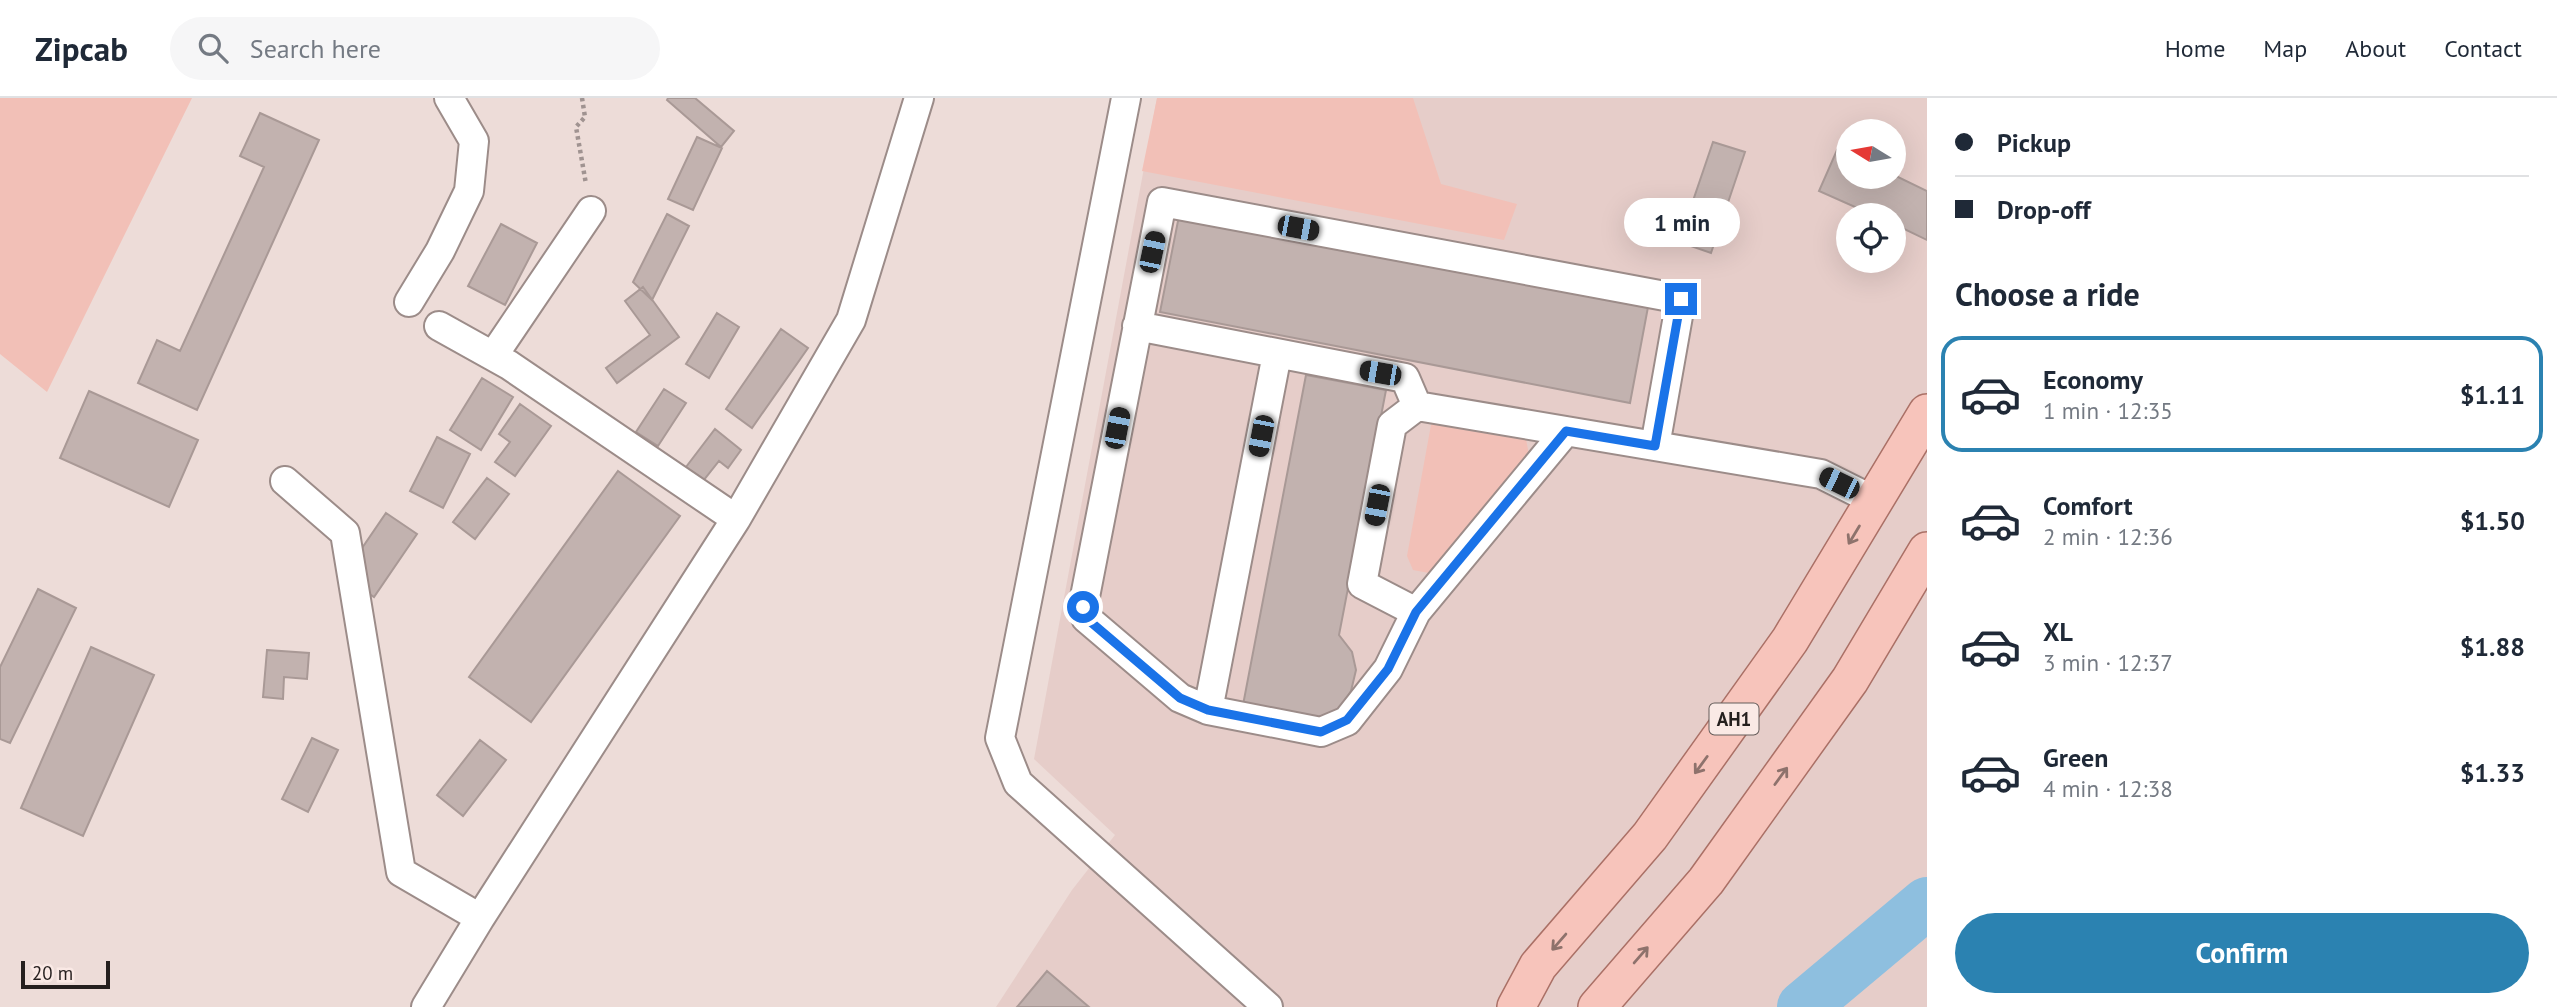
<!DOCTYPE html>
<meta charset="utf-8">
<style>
:root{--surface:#fff;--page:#f6f6f7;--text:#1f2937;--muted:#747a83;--line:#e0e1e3;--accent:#2b82b1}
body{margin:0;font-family:"PT Sans",sans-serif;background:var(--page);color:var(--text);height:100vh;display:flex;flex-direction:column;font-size:26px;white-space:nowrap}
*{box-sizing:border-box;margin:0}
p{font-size:23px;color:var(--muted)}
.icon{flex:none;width:38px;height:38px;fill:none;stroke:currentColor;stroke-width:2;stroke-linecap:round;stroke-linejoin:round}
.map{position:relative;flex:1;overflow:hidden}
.side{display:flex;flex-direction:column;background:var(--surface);width:630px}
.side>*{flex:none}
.top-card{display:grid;align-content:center;height:154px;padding:0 28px;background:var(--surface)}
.needle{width:46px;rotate:281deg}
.buttons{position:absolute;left:1836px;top:21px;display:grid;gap:14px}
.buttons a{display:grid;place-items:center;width:70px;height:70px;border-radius:50%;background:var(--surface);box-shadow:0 7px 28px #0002;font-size:35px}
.scale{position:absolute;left:21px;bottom:18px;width:89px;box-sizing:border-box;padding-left:7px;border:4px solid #251f1e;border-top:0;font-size:19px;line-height:24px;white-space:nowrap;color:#251f1e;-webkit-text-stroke:5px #fae9e5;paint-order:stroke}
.end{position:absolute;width:32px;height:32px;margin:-16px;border:9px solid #1a73e8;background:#fff;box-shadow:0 0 0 4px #fff}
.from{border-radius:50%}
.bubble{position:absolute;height:49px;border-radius:24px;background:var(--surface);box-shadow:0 7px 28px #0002;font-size:23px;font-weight:700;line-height:49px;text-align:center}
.car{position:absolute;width:21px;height:42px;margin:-21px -10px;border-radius:9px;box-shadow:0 0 5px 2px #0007;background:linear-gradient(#222 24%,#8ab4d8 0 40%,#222 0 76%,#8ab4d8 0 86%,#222 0)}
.top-card b{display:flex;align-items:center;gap:24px;height:66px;font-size:26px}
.top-card b+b{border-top:2px solid var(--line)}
.top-card i{width:18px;height:18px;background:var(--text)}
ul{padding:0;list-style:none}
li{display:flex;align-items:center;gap:21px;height:116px;margin:0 14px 10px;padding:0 14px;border:4px solid transparent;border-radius:21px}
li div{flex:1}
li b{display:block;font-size:26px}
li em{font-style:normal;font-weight:700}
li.selected{border-color:var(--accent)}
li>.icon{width:63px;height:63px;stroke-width:1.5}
h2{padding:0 28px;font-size:32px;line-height:84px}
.action{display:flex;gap:14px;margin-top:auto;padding:14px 28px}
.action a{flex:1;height:80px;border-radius:42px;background:var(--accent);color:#fff;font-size:28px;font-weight:700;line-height:80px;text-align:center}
header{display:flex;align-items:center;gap:42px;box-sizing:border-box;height:98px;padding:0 35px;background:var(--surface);border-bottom:2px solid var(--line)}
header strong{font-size:33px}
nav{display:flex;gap:38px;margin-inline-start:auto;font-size:24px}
.search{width:490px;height:63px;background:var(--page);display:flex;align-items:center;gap:18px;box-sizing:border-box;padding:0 24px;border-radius:38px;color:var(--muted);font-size:26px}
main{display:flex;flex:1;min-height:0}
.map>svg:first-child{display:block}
.built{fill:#e6cdc9;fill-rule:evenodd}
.green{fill:#f2c0b7}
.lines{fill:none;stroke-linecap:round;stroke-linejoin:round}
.river{stroke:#8ebfdf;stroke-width:52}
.building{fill:#c2b2af;stroke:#a99996;stroke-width:2}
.minor-casing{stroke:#9c8c89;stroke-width:32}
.major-casing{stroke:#aa7066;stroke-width:40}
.path{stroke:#a09391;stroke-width:4.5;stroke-dasharray:3.5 3.5;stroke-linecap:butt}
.minor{stroke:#fff;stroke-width:28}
.major{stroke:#f7c4bb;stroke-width:37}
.oneway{stroke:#8e726c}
.route{stroke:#1a73e8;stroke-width:9}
.labels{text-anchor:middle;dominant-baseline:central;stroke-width:7;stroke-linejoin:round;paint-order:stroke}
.shield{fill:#fae9e5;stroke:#655c5a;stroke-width:2}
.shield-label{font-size:19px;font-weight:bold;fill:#251f1e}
</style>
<header>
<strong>Zipcab</strong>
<div class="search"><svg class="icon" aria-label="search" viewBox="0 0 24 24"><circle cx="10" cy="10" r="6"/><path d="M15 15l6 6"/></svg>Search here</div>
<nav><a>Home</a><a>Map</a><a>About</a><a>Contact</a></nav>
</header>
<main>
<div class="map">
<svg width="1927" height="909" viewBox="0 0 1927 909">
<rect width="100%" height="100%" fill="#eddcd8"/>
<path class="built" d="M1157,0H1927V909H996L1072,792L1115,737L1034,661ZM1848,33H1894V79H1848ZM1848,117H1894V163H1848Z"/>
<path class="green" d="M0,0H192L47,294L0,256Z
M1157,0H1413L1441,86L1517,106L1504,142L1142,73Z
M1437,321L1520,332L1526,341L1529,357L1441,470L1429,475L1413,472L1407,458L1431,327Z"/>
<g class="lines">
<path class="river" d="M1803,909L1927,805"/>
</g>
<path class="building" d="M668,0H695L734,33L721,49L667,2Z
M260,15L319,42L197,312L138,285L157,242L180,253L264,69L240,58Z
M697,39L722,50L693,112L668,101Z
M1713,44L1745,54L1711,155L1679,144Z
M1837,52L1848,57V79L1894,77L1927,93V142L1894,126V117H1873L1819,93Z
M667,116L689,128L652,202L633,184Z
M1179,118L1648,209L1630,305L1160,214Z
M501,126L537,145L505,207L468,188Z
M643,189L679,239L617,285L606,270L650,237L625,203Z
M717,215L739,229L709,280L686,266Z
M781,231L808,250L752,330L726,311Z
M1306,277L1386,292L1339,537L1352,554L1356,572L1351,593L1338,614L1324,623L1243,607Z
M482,280L513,299L481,352L450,332Z
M664,291L686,305L658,348L636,334Z
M89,293L198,342L169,409L60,360Z
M520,306L551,328L515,378L495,364L510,344L499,336Z
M715,331L741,352L728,370L719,363L703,383L686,369Z
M437,339L470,356L443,410L410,393Z
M618,373L680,418L531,624L469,579Z
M487,380L509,396L475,441L453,424Z
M386,415L417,436L374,499L343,478Z
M38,491L76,510L10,645L0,641V569Z
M91,549L154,577L83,738L21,710Z
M267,552L309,555L307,581L284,579L283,601L263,599Z
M312,640L338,652L308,714L282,701Z
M480,642L506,662L463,718L437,697Z
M1047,873L1089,909H1017Z"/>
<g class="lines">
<defs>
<path id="minor" d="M1126,0L1000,640L1018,685L1268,909
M409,204L440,153L469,93L474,43L449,0
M439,228L509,267L736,421
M1137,228L1405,280L1417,308
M493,258L591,113
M1566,333L1416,514L1388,571L1347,623L1321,634L1208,612L1180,600L1086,520L1083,509L1162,104L1681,201L1655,348
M285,383L345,435L401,774L480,820
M1416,514L1362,486L1392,327L1417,308L1821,376L1875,403
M1208,612L1277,256
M426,909L480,820L736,421L851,222L919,0"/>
<path id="major" d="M1516,909L1538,868L1650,738L1790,542L1927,315
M1597,909L1706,783L1850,582L1927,453"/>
</defs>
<use href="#minor" class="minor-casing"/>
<use href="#major" class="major-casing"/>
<path class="path" d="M582,0L585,19L576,29L586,86"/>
<use href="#minor" class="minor"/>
<use href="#major" class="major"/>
</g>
<defs><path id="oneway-shaft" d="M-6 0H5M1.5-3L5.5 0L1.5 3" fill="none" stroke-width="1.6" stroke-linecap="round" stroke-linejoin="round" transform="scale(1.75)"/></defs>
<g class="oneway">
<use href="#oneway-shaft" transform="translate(1854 437) rotate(121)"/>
<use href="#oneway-shaft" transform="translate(1701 667) rotate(126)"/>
<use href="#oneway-shaft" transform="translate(1781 678) rotate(-54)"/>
<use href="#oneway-shaft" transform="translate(1559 844) rotate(131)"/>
<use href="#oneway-shaft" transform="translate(1641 857) rotate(-49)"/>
</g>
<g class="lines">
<path class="route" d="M1083,509L1086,520L1180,600L1208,612L1321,634L1347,622L1388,571L1416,514L1566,333L1655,348L1681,201"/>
</g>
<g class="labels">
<rect class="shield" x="1709.5" y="605.5" width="49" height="31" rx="5"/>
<g class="shield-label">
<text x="1734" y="621">AH1</text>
</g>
</g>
</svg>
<div class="buttons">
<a><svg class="needle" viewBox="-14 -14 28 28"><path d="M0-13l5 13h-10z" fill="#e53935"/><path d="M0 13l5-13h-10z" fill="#747a83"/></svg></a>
<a><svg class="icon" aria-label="locate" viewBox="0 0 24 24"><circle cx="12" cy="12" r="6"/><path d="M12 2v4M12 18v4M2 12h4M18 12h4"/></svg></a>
</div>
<div class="scale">20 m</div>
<i class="end from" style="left:1083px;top:509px"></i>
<i class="end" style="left:1681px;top:201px"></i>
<div class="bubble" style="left:1624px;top:100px;width:116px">1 min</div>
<i class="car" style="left:1298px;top:130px;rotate:101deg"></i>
<i class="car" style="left:1152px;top:154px;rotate:12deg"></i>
<i class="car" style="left:1380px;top:275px;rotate:280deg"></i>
<i class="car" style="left:1117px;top:330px;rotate:11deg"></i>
<i class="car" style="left:1261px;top:338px;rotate:191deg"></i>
<i class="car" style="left:1839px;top:385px;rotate:296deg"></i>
<i class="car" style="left:1377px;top:407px;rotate:191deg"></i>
</div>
<section class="side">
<div class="top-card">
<b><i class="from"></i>Pickup</b>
<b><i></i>Drop-off</b>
</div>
<h2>Choose a ride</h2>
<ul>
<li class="selected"><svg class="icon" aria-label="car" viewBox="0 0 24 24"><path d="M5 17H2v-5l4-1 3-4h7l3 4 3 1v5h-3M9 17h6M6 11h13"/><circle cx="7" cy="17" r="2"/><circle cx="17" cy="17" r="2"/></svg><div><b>Economy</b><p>1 min · 12:35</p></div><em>$1.11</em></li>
<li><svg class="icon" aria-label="car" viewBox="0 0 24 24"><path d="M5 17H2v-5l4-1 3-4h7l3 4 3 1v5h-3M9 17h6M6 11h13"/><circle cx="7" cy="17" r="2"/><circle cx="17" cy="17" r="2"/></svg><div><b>Comfort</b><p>2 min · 12:36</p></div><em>$1.50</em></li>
<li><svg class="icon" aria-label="car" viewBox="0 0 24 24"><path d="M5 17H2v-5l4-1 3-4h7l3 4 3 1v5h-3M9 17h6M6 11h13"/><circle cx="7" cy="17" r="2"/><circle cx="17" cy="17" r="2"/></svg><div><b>XL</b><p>3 min · 12:37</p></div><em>$1.88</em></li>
<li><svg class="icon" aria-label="car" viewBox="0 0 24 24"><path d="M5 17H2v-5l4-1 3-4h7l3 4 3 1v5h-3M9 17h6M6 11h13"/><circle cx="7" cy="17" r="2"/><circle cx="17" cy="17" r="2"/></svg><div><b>Green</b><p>4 min · 12:38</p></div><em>$1.33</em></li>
</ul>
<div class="action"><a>Confirm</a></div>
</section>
</main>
